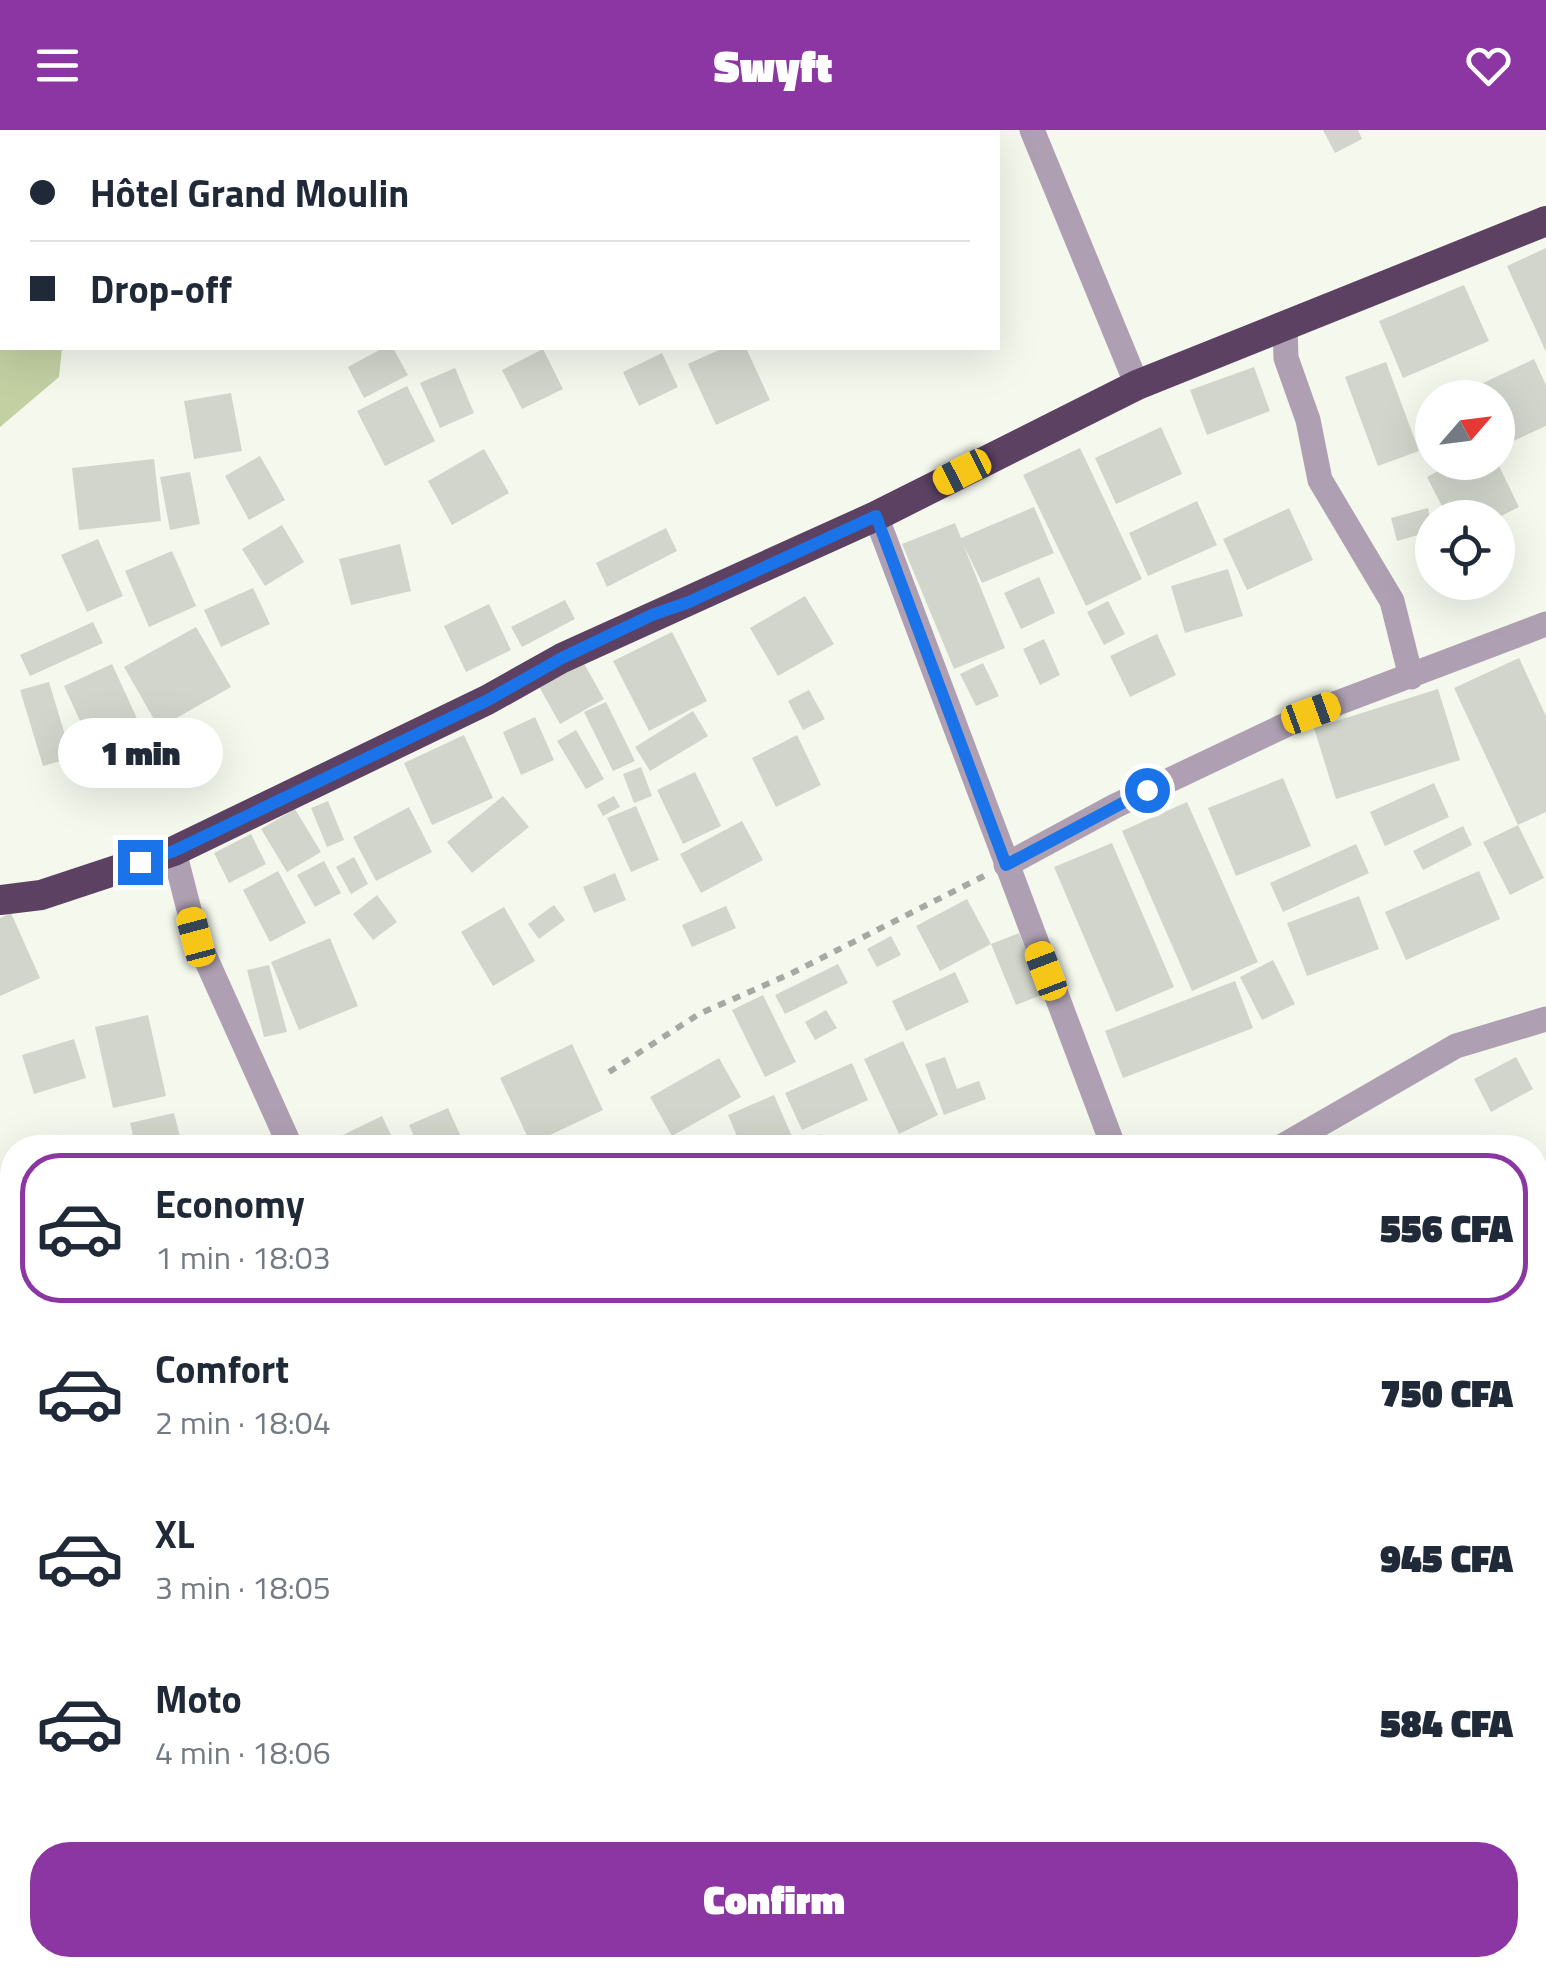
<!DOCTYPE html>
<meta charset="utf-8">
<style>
:root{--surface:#fff;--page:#f2f2f3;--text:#1f2937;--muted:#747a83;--line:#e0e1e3;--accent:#8c36a3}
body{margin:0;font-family:"Titillium Web",sans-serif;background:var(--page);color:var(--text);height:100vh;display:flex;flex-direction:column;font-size:38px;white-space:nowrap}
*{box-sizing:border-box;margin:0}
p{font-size:32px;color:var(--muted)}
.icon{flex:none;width:55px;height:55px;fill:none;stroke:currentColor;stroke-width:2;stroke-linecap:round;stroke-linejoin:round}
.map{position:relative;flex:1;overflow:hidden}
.details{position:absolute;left:0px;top:1005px;width:1548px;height:842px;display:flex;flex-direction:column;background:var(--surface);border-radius:40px 40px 0 0;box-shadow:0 10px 40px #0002}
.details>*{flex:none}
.banner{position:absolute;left:0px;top:0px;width:1000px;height:220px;box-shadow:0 10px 40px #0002;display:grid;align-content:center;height:220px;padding:0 30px;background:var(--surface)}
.needle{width:65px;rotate:62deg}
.controls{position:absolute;left:1415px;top:250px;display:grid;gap:20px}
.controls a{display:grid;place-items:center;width:100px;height:100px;border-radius:50%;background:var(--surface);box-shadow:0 10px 40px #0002;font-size:50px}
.end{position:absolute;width:45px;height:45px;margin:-22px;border:12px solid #1a73e8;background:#fff;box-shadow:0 0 0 5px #fff}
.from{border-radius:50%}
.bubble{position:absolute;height:70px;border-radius:35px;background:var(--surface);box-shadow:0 10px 40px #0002;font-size:32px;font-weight:800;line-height:70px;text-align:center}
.car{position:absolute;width:30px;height:60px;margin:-30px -15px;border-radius:12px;box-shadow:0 0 8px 2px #0007;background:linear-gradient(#f5c518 24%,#345 0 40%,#f5c518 0 76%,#345 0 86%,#f5c518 0)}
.banner b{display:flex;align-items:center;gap:35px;height:95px;font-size:38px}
.banner b+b{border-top:2px solid var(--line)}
.banner i{width:25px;height:25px;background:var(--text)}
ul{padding:18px 0 0;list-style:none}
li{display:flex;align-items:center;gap:30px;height:150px;margin:0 20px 15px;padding:0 10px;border:5px solid transparent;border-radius:40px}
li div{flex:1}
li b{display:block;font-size:38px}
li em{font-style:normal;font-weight:800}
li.on{border-color:var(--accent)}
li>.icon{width:90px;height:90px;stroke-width:1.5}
.primary-button{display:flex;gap:20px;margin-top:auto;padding:20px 30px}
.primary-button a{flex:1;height:115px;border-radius:40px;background:var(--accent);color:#fff;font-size:40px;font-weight:800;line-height:115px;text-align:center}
header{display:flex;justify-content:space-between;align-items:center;height:130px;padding:0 30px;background:var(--accent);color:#fff;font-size:45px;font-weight:800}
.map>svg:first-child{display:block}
.green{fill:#c3d0a2}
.building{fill:#d2d5cb}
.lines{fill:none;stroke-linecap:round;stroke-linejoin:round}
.path{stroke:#a6a9a1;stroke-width:6;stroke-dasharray:8 8;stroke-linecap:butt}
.street{stroke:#aea0b2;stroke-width:25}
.highway{stroke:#5c4163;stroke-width:30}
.route{stroke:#1a73e8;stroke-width:12}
</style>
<header><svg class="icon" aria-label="menu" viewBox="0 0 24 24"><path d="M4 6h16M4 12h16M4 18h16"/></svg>Swyft<svg class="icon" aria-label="heart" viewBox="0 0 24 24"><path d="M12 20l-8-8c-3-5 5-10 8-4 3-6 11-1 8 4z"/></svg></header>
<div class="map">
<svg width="1546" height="1847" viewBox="0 0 1546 1847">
<rect width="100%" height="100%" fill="#f4f8ed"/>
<path class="green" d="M0,0H75L2,2V218H62L59,247L0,297Z"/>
<path class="building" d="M1323,0H1358L1362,9L1335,23Z
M1546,118V222L1507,136Z
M1464,155L1489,211L1403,248L1379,191Z
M383,218H393L408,245L364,268L348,237Z
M723,218H746L770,270L716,295L688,234Z
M543,219L563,259L522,279L502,240Z
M662,223L678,257L639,276L623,242Z
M1534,229L1546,255V296L1509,313L1498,289V268H1488L1481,254Z
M1386,232L1419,321L1378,336L1345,247Z
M1254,237L1270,281L1207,305L1190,260Z
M455,238L474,283L440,298L420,253Z
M407,256L435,311L385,336L357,281Z
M231,263L242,321L194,329L184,271Z
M1161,297L1182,344L1116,374L1095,328Z
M1080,318L1142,449L1086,476L1023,345Z
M484,319L509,363L452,395L428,351Z
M260,326L285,370L249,390L225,346Z
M154,329L161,391L79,400L72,338Z
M1455,332H1497L1519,377L1497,388H1448L1427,347Z
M190,342L200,394L170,400L160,347Z
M1197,371L1217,415L1148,446L1129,403Z
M1034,377L1054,423L982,453L963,414L1005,518L954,539L902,414L955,393L961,408Z
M1289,378L1313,430L1247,460L1223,409Z
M1428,378L1432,401L1397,411L1391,388Z
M282,395L304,432L265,456L242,419Z
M666,398L677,421L607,457L596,433Z
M98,409L123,466L87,482L61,425Z
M400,414L411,461L351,475L339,429Z
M172,421L196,476L149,497L125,441Z
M1228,439L1243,486L1185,503L1171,456Z
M1039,447L1055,483L1021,499L1004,463Z
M253,458L270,494L221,517L204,480Z
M805,466L834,514L778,546L750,498Z
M565,470L575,489L522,517L511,497Z
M1108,471L1125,504L1104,515L1087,482Z
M489,474L511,520L466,542L444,496Z
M93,492L103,513L30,546L20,525Z
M196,497L231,557L159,598L124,537Z
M672,502L707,571L649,601L613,531Z
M1157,504L1176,545L1130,567L1110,526Z
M1044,509L1060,545L1040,555L1023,519Z
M1519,528L1546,586V682L1518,695L1454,558Z
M582,530L604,569L560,594L538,555Z
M983,533L999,566L976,576L960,544Z
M112,534L140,595L92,617L64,556Z
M49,552L72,628L43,636L20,560Z
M1438,559L1460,630L1336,669L1314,598Z
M809,560L825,589L803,600L788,571Z
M606,572L635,631L613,641L584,582Z
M693,581L708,606L650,641L635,617Z
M535,587L554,630L521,645L503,602Z
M576,600L604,649L586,659L557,611Z
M464,605L493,668L432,695L404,633Z
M797,605L821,655L776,677L752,628Z
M641,637L652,666L634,673L623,644Z
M695,642L721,696L683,714L657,660Z
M1283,648L1311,716L1236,746L1208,678Z
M1434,653L1449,687L1385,716L1370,682Z
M503,666L529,697L472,743L447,712Z
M614,666L620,677L603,686L597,675Z
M328,671L344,710L327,717L311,678Z
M1187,672L1258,832L1192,861L1122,701Z
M636,676L659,730L631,742L607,688Z
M409,677L432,722L376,751L353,707Z
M295,679L321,722L287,742L261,699Z
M742,691L763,730L701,763L680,724Z
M1518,695L1544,748L1510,765L1483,712Z
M1463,696L1472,715L1423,740L1413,721Z
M251,704L266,734L229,753L214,723Z
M1112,713L1174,857L1116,882L1054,737Z
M1356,714L1369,743L1283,782L1270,753Z
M354,727L368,754L351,764L336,737Z
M324,731L341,763L315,777L297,745Z
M278,741L306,793L270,812L243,760Z
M1479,741L1500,789L1406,830L1385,782Z
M615,743L626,770L594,783L583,757Z
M377,765L397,792L373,810L353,784Z
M1359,766L1379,819L1307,846L1287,793Z
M967,769L991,814L940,841L916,796Z
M554,775L565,790L539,809L528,794Z
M726,776L736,798L692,817L682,795Z
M504,777L535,831L493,856L461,802Z
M11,783L40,848L0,866V788Z
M1019,803L1044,864L1016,875L991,814Z
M891,806L901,825L877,837L867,819Z
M330,808L358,876L299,900L271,832Z
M1273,830L1295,874L1262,890L1240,847Z
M838,834L848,853L785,884L775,865Z
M269,835L287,902L264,907L247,840Z
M955,842L969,872L906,901L892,871Z
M1235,851L1253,898L1123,948L1105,901Z
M763,865L796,932L765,947L732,880Z
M826,880L837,898L815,910L805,892Z
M148,885L166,966L113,978L95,897Z
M74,909L86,948L34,964L22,925Z
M903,911L938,985L899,1004L864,929Z
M572,914L603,980L531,1014L500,948Z
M945,927L957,959L979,951L986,969L944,985L925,934Z
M1516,927L1533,959L1491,982L1474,949Z
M719,928L741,967L672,1006L650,967Z
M852,933L868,970L802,1000L785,963Z
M774,965L797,1018H742L728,985Z
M448,978L466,1018H419L409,995Z
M174,983L183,1018H136L130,993Z
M382,986L397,1018H325L324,1014Z
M820,1004L827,1018H803L801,1013Z
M12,1230V1266L0,1250V1241Z
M12,1641V1682L0,1688V1655Z
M12,1743V1798L0,1785V1754Z
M111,1835H182V1840L111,1839Z
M261,1835H309L298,1847H273Z
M433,1835H477L486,1847H427L423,1842Z
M511,1835H584L590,1847H517Z
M750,1835H779L785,1844L732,1847Z
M826,1835H884L891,1847H817L814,1843Z
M904,1835H930L935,1845L910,1847Z"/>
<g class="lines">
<path class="path" d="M609,942L699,884L790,844L984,746"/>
<path class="street" d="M1032,0L1137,255
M1285,195L1286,228L1308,290L1320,350L1392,471L1411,547
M876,386L1114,1018
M174,721L196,807L291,1018
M1006,735L1115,676L1311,583L1546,494
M1279,1018L1456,916L1546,889
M1535,1651L1546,1659
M0,1689L12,1682
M655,1835L662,1847
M1143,1847L1160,1835"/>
<path class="highway" d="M0,770L41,765L174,721L487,570L562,528L876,386L1137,255L1546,91"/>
</g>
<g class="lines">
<path class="route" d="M140,732L174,721L488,570L562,528L652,485L689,472L876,386L1006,735L1147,660"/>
</g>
</svg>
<div class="controls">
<a><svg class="needle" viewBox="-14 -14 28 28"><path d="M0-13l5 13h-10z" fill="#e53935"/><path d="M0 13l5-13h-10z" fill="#747a83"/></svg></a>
<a><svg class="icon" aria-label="locate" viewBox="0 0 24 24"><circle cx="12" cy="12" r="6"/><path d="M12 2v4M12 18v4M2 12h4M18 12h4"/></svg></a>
</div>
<i class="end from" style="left:1147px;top:660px"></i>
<i class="end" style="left:140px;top:732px"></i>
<div class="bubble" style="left:58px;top:588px;width:165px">1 min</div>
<i class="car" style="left:962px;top:342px;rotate:243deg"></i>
<i class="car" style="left:1311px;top:583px;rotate:70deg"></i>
<i class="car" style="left:196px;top:807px;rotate:345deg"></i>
<i class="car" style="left:1046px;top:841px;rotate:339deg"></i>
<div class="banner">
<b><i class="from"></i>Hôtel Grand Moulin</b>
<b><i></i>Drop-off</b>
</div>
<section class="details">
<ul>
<li class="on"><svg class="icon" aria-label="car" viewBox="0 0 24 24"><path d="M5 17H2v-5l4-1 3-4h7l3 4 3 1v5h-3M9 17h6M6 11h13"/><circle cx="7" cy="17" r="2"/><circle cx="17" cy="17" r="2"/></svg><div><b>Economy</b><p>1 min · 18:03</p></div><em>556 CFA</em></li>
<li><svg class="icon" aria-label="car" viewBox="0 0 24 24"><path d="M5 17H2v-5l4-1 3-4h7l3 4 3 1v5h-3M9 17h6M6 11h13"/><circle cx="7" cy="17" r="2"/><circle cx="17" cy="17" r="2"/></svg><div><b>Comfort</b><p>2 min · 18:04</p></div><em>750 CFA</em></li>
<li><svg class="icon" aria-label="car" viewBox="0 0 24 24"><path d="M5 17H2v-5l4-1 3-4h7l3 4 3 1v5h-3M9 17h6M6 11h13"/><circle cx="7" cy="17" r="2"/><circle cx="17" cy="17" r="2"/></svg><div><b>XL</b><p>3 min · 18:05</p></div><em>945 CFA</em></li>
<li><svg class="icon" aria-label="car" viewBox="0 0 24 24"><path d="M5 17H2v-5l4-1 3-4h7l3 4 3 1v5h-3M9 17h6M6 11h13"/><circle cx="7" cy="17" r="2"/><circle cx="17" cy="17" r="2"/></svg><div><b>Moto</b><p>4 min · 18:06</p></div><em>584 CFA</em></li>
</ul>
<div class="primary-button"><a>Confirm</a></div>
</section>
</div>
